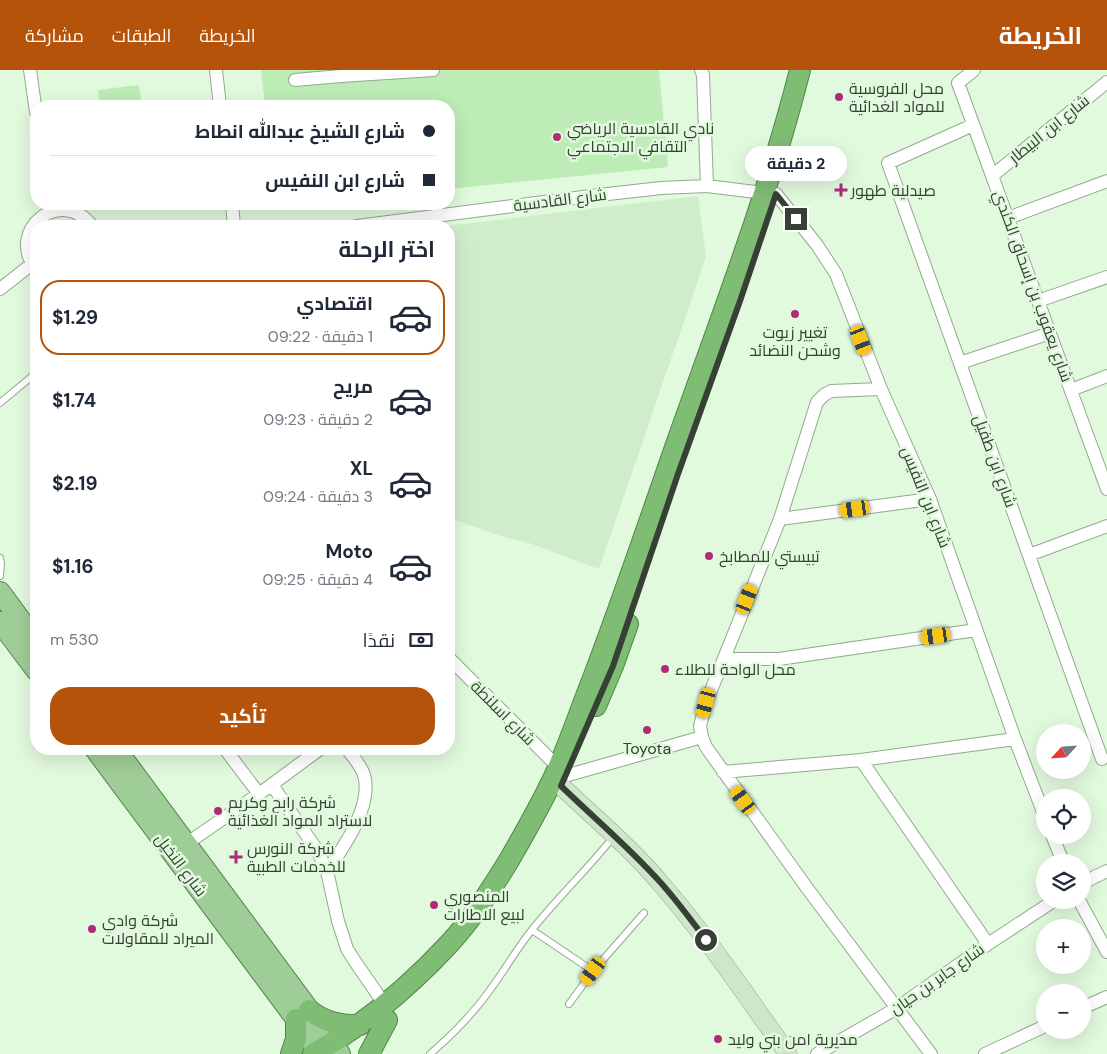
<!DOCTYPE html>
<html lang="ar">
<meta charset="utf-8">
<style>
:root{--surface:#fff;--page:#f6f6f7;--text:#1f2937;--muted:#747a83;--line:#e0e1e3;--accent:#b45309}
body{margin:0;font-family:"DM Sans",Cairo,sans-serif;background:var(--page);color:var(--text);direction:rtl;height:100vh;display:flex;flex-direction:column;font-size:19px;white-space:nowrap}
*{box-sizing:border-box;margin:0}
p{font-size:16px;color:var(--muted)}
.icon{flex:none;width:28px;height:28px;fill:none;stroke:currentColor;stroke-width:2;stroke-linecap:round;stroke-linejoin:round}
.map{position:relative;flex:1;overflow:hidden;direction:ltr}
.panel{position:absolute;left:30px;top:150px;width:425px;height:535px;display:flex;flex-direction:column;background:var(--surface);border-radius:20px;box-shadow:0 5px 20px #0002;direction:rtl}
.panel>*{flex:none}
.top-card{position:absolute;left:30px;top:30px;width:425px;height:110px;border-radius:20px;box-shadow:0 5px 20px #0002;direction:rtl;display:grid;align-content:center;height:110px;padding:0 20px;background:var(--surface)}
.needle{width:32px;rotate:244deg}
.tools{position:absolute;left:1036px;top:654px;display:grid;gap:10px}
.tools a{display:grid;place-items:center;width:55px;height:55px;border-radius:50%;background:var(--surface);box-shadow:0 5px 20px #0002;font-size:25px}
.end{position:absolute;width:22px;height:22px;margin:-11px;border:6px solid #364035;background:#fff;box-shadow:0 0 0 2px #fff}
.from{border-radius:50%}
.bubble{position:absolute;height:35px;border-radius:18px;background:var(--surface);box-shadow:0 5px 20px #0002;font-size:16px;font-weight:700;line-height:35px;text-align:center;direction:rtl}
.car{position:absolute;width:15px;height:30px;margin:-15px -8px;border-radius:6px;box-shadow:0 0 4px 1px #0007;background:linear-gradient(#f5c518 24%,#345 0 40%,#f5c518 0 76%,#345 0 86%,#f5c518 0)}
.top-card b{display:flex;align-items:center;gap:18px;height:48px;font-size:19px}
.top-card b+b{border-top:1px solid var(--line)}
.top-card i{width:12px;height:12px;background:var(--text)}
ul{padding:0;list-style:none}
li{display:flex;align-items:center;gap:15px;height:75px;margin:0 10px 8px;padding:0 10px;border:2px solid transparent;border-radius:20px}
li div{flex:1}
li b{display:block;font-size:19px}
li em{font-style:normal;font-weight:700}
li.active{border-color:var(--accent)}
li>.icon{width:45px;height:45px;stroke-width:1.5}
h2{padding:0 20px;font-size:22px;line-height:60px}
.pay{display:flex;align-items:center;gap:12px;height:55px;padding:0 20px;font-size:19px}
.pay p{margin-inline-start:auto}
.primary-button{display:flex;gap:10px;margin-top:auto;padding:10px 20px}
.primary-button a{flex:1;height:58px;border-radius:20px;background:var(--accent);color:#fff;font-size:20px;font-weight:700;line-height:58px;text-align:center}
header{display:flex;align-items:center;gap:30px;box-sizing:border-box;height:70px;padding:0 25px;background:var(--accent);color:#fff}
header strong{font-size:24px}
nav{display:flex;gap:28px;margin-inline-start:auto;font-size:18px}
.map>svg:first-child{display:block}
.built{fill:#d0edcb}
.park{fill:#bdecb6}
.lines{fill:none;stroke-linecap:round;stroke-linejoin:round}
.service-casing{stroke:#93a98f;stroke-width:8}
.minor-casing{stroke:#93a98f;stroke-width:14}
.secondary-casing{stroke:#93a98f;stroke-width:19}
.primary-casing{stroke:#518648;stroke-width:22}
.trunk-casing{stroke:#518648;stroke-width:22}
.service{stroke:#fff;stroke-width:6}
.minor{stroke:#fff;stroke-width:12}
.secondary{stroke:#cfe6cb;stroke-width:18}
.primary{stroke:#9fcd97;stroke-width:20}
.trunk{stroke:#7fbc74;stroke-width:20}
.route{stroke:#364035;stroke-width:6}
.poi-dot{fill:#ae2c77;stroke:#e1f9dd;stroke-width:2}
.labels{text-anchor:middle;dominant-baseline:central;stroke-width:5;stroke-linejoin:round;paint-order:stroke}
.poi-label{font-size:16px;fill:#364035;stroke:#e1f9dd;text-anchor:start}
.street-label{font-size:16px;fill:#364035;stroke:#e1f9dd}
</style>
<header>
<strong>الخريطة</strong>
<nav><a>الخريطة</a><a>الطبقات</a><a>مشاركة</a></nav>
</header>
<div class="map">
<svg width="1107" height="984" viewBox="0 0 1107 984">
<rect width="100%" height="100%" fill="#e1f9dd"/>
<path class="built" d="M698,126L706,187L599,499L529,473L504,467L449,448V156H446Z"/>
<path class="park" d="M261,0H659L668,97L449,119V36H265Z
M139,15L142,36H100L98,20Z"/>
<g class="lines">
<defs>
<path id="service" d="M0,333L36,303
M0,488L1,493L0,506
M532,860L593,901
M569,934L593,901L644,843
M430,984C452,965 473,944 490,920C504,901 516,880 531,861C557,828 588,799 614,766"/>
<path id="minor" d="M30,0L36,42
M216,0L220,36
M701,0L703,5L707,116
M974,0L958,13L1107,419
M295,10L341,6L433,0
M973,55L888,93L1102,689
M992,106L1107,12
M776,124L817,175L836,204L881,319L930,429L1015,669L1045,747
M232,134L234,156
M1008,148L1107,111
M357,156L599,125L661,118L707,116L764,123
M36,199C5,159 62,116 92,156
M0,219L32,194
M1038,231L1107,207
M960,293L1050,263
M881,319L831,321L824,325L817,332L780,449L706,633L700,656L702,667L706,677L807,818L931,984
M1071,320L1107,306
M780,449L930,429
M1029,485L1107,456
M449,588L558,697
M724,589H779L976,560
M225,679L259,724
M861,690L988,874
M723,702L861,690L1015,669
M565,706L702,667
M272,715L317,780L327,801L338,851L347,879L356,893L385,935
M1052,765L1063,792
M186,774L259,724L320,679
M327,801C344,777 373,735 364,705C361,695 353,687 347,679
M1082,813L1107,801
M1079,830L1107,882
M1082,938L1107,927
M817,984L897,938L988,874L1055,830
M985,984L1045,956"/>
<path id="secondary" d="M561,716C595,748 632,779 662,815C708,868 747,927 788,984"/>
<path id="primary" d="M0,522L36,571
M0,552L36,600
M95,679L296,949L321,984
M116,679L309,940L340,984"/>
<path id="trunk" d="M596,636L613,596L628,554
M309,940C325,952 340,956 360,955
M291,984L296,969V949
M313,984C364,955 409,917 449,874C472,849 490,821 508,792C526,761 544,730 558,698C571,668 581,638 593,608C623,529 650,449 678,369C721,247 768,126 800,0
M369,984L387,950"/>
</defs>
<use href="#service" class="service-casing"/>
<use href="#minor" class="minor-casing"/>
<use href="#secondary" class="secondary-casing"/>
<use href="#primary" class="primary-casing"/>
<use href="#trunk" class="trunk-casing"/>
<use href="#service" class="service"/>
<use href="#minor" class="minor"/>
<use href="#secondary" class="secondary"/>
<use href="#primary" class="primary"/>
<use href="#trunk" class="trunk"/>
</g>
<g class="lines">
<path class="route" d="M706,870C692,851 677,831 661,813C630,778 594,748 561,716L613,596L678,404L740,231L776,124L796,149"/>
</g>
<g class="poi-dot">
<circle cx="839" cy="27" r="5"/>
<circle cx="557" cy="67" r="5"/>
<path d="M838.5 112.5h5v5h5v5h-5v5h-5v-5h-5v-5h5z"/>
<circle cx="795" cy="244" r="5"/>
<circle cx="709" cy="486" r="5"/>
<circle cx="665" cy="599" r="5"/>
<circle cx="647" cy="660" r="5"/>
<circle cx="218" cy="741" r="5"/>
<path d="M233.5 779.5h5v5h5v5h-5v5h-5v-5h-5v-5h5z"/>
<circle cx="434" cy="835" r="5"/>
<circle cx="92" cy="859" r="5"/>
<circle cx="718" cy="969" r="5"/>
</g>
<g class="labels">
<g class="poi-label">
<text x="849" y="18">محل الفروسية<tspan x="849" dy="18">للمواد الغدائية</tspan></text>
<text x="567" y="58">نادي القادسية الرياضي<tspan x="567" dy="18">التقافي الاجتماعي</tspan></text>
<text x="851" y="120">صيدلية طهور</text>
<text x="795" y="262" text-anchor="middle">تغيير زيوت<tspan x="795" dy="18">وشحن النضائد</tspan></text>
<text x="719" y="486">تبيستي للمطابخ</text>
<text x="675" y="599">محل الواحة للطلاء</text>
<text x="647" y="678" text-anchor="middle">Toyota</text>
<text x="228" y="732">شركة رابح وكريم<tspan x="228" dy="18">لاستراد المواد الغذائية</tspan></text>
<text x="247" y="778">شركة النورس<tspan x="247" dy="18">للخدمات الطبية</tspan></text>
<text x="444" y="826">المنصوري<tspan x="444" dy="18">لبيع الاطارات</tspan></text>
<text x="102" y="850">شركة وادي<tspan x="102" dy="18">الميراد للمقاولات</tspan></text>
<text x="728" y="969">مديرية امن بني وليد</text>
</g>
<g class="street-label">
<text transform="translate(1049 59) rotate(-39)">شارع ابن البيطار</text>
<text transform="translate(560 130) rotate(-7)">شارع القادسية</text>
<text transform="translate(1033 216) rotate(70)">شارع يعقوب بن إسحاق الكندي</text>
<text transform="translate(995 391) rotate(70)">شارع ابن طفيل</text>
<text transform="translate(926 427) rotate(68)">شارع ابن النفيس</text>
<text transform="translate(503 643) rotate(45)">شارع اسلنطة</text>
<text transform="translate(181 795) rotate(53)">شارع النخيل</text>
<text transform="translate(937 909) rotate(-35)">شارع جابر بن حيان</text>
</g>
</g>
</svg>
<div class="tools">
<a><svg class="needle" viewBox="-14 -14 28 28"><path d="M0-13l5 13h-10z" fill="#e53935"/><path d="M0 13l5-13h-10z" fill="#747a83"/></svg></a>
<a><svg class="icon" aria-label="locate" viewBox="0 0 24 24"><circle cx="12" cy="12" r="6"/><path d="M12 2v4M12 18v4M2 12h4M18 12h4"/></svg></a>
<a><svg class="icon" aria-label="layers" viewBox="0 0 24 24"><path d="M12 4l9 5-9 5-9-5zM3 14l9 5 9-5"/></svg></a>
<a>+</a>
<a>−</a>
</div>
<i class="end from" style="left:706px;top:870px"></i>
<i class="end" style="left:796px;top:149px"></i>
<div class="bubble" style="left:745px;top:76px;width:102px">2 دقيقة</div>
<i class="car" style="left:861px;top:270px;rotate:159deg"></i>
<i class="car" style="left:855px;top:439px;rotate:262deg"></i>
<i class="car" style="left:747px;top:529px;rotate:21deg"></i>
<i class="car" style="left:936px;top:566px;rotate:262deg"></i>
<i class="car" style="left:706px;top:633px;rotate:195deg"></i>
<i class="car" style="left:743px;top:730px;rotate:324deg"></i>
<i class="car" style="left:593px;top:901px;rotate:216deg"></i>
<div class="top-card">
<b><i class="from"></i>شارع الشيخ عبدالله انطاط</b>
<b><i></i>شارع ابن النفيس</b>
</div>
<section class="panel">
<h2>اختر الرحلة</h2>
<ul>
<li class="active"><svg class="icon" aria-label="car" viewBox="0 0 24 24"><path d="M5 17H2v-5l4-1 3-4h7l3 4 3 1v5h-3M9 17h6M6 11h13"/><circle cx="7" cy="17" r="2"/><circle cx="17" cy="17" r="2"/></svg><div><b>اقتصادي</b><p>1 دقيقة · 09:22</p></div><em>$1.29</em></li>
<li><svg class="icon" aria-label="car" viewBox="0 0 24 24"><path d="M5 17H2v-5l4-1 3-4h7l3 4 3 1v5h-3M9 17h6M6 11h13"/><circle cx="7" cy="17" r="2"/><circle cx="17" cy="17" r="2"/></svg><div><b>مريح</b><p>2 دقيقة · 09:23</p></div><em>$1.74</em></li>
<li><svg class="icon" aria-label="car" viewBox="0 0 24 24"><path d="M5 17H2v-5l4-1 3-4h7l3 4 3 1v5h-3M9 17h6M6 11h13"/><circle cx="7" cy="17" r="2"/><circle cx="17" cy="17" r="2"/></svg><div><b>XL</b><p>3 دقيقة · 09:24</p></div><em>$2.19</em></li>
<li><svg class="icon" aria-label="car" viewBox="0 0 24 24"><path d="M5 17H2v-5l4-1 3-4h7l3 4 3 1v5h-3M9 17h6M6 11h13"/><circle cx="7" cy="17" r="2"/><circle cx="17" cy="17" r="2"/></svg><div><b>Moto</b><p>4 دقيقة · 09:25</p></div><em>$1.16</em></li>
</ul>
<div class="pay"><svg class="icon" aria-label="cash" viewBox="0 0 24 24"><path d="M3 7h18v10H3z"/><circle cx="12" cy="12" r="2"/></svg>نقدًا<p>530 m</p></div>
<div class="primary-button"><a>تأكيد</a></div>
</section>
</div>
